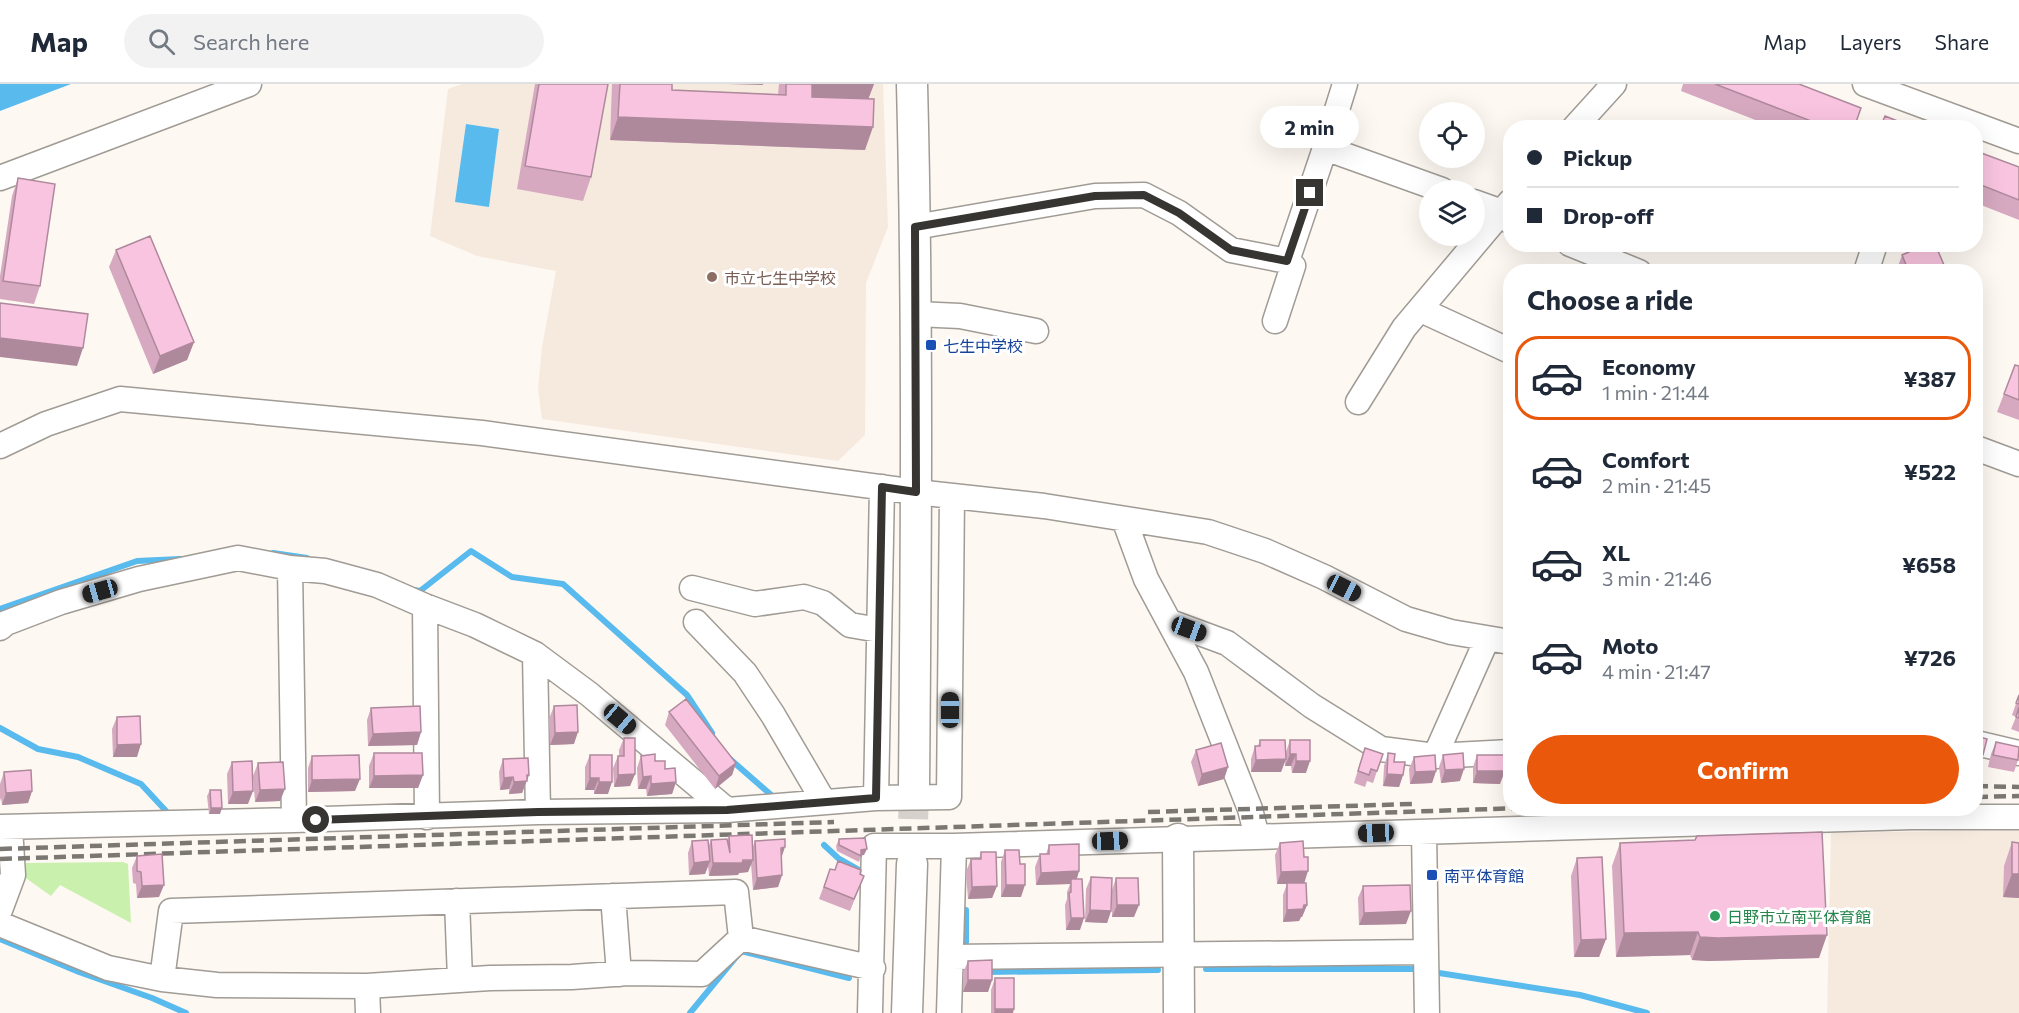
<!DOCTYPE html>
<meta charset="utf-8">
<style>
:root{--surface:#fff;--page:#f2f2f3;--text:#1f2937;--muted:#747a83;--line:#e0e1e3;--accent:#ea580c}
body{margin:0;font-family:Commissioner,"Noto Sans JP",sans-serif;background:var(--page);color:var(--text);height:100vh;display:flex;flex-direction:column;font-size:22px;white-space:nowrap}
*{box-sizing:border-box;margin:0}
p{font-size:20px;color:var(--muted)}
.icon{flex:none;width:33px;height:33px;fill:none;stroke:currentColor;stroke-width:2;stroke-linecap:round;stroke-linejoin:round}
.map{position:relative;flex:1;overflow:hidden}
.sheet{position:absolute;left:1503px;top:180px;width:480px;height:552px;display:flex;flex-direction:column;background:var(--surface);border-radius:24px;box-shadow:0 6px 24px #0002}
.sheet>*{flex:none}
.hud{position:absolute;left:1503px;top:36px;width:480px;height:132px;border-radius:24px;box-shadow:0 6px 24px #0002;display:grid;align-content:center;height:132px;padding:0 24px;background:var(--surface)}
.fabs{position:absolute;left:1419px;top:18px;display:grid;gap:12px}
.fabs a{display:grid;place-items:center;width:66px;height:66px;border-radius:50%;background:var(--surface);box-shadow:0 6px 24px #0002;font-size:30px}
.end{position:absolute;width:27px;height:27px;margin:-14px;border:8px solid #373532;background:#fff;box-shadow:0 0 0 3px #fff}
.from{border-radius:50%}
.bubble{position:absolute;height:42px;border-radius:21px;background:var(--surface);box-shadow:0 6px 24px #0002;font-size:20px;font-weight:700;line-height:42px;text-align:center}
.car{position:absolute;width:18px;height:36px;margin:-18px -9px;border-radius:8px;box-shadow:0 0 4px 2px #0007;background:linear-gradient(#222 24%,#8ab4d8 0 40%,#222 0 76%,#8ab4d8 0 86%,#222 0)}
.hud b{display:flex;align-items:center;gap:21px;height:57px;font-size:22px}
.hud b+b{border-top:2px solid var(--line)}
.hud i{width:15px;height:15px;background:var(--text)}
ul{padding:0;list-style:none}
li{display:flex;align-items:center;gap:18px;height:84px;margin:0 12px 9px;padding:0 12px;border:3px solid transparent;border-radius:24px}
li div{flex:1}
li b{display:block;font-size:22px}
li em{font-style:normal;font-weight:700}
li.on{border-color:var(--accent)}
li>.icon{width:54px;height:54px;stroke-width:1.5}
h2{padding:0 24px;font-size:27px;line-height:72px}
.button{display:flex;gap:12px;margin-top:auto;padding:12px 24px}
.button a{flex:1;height:69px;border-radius:36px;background:var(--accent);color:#fff;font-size:24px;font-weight:700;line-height:69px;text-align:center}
header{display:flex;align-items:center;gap:36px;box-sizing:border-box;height:84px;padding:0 30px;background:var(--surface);border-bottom:2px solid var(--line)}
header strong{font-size:28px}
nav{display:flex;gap:33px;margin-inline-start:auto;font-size:21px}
.search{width:420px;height:54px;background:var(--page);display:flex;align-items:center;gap:15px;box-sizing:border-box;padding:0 21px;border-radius:33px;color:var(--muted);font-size:22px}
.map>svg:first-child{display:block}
.built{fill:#f6eadf}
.green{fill:#c9f0ad}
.water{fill:#59baee}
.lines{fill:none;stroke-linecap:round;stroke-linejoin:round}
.stream{stroke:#59baee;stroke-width:6}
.tertiary-tunnel{stroke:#d6d1cc;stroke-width:30;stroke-dasharray:30 15;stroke-linecap:butt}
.minor-casing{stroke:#a09b95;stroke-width:27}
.tertiary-casing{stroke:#a09b95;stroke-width:33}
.minor{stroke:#fff;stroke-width:24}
.tertiary{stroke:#fff;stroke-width:30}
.rail{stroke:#7b7874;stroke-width:4.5;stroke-dasharray:12 6;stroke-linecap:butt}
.wall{fill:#d6a9c0}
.shaded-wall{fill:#ae899c}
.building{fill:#f9c4df;stroke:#ae899c;stroke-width:1.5}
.route{stroke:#373532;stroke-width:8}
.education-dot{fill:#8d6e63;stroke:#fff;stroke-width:2}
.transit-dot{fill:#1a4fb4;stroke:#fff;stroke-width:2}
.leisure-dot{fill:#2e9e5b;stroke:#fff;stroke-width:2}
.labels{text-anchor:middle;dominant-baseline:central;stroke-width:6;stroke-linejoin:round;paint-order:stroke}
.education-label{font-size:16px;fill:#785e54;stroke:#fff;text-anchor:start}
.transit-label{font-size:16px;fill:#164399;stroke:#fff;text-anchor:start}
.leisure-label{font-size:16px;fill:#27864d;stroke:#fff;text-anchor:start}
</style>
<header>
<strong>Map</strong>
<div class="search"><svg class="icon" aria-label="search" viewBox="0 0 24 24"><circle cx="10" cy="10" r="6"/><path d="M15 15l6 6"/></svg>Search here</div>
<nav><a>Map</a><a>Layers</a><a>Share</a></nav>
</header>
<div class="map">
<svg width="2019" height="929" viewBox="0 0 2019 929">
<rect width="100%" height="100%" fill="#fef8f2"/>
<path class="built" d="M462,0H883L888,143L866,199L865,351L838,377L542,335L538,305L542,263L556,187L477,172L430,152L448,5Z
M2019,746V929H1827L1831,749Z"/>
<path class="green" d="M123,778L128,780L131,839L60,801L51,812L23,792L26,779Z"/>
<path class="water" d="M0,0H71L0,27Z
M466,40L499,45L489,123L455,118Z"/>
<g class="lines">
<path class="stream" d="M273,469L307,474
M414,506L420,507L471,467L512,493L563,500L687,611L712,649
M0,525L137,477L180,475
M0,644L38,665L78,673L141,700L166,727
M730,675L777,716
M824,761L838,774L861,787
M966,826V858
M0,855L79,888L152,914L186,929
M1206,885H1417
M985,888L1158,886
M1439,889L1580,911L1647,929
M690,929L741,867L849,894"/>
<path class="tertiary-tunnel" d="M912,780L914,703"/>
<defs>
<path id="minor" d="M1865,0L2019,57
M1574,44L1614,0
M1325,64L1345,0
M0,94L249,0
M1474,118L1502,128L1510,137
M915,143L1095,112L1144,111L1179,129L1231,166L1287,177L1325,64L1442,106
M1570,160L1639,188
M1866,188L1875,160
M1421,226L1510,267
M916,230L960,232L1036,247
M1275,237L1293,182L1287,177
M1358,318L1404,244L1510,118
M0,362L46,340L120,315L482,349L916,408L1044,422L1208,448L1265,467L1324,493L1406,535L1451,548L1510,558
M1976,364L2019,380
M1124,435L1146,495L1196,588L1250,725L1257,753
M290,484L294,736
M692,504L755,520L804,513L823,519L850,541L879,546
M425,522L427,733
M696,538L745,589L773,631L824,718
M1170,538L1227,559L1312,622L1381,665L1435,672L1510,668
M0,544L6,539L61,518L139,495L238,474L290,484L325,487L377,501L425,522L475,541L535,570L589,610L727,726
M535,570L538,728
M1976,659L2019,669
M1435,672L1487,555
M876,714L882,403
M0,743L294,736L538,728L727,726L876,714L949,713L952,412
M1424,748L1427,929
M954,762L1912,733H2019
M613,812L619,890
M457,817L460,895
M0,826L13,791L10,743
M0,840L108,884L162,895L217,901L367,902
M951,873L1426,868
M162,895L171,827L736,808L741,854
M368,929L367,902L490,894L572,893L628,889L702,890L741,854L873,884
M870,929L874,762H954L949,929"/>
<path id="tertiary" d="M912,0C918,235 916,469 914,703
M1178,755L1179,929
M907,929L912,780"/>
</defs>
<use href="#minor" class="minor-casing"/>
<use href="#tertiary" class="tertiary-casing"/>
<use href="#minor" class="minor"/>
<use href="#tertiary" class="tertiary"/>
<path class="rail" d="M1976,702L2019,703
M1976,713L2019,712
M1148,728L1412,720
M0,765L834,738
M0,775L1521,724"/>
</g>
<path class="wall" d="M535,0H608L591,93L583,117L517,105Z
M612,0H672V6L778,10L779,0H874L868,15L865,66L610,56Z
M1683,0H1799L1854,44H1776L1681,7Z
M1976,67L2019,83V136L1976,119Z
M18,94L40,202L34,220L0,215V192L12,112Z
M116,166L194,258L187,276L153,290L109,183Z
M1902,171L1947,188H1896Z
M2015,281L2019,282V336L1997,328Z
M2019,611V648L2011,645L2016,633L2012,631Z
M554,622L574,660L550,661L549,635Z
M371,624L421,648L417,661L368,662L367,636Z
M669,628L736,679L732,691L715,705L665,641Z
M117,633L137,673H113L112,645Z
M1976,652L1983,671L1978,684L1976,683Z
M624,654L635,690L630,702L614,703L613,684L618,672H619V666Z
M1260,656L1286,668L1290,656L1306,689H1292L1291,682H1285V677L1281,688H1251V675L1255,662H1258Z
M1996,658L2018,676L2014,688L1988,683L1991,670Z
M1365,664L1377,687L1373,699L1367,697L1365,703L1354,699Z
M1196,666L1228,683L1224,695L1198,702L1191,678Z
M374,669L423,691L418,704H369V682Z
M1388,669L1403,691L1399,703L1383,702L1384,682Z
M590,671L608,710H594V706H585V683Z
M1443,671L1460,697L1441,699L1439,683Z
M1477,671L1500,700L1473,699V683Z
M312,672L355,707L308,708V684Z
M641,672L655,677L665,685L676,698L672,710L647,712L646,705H638L637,684Z
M1414,673L1436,687L1432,699L1410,700L1409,685Z
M503,675L529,691L522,709L509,710V705L500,706L499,688Z
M1510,675V700H1509L1508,683Z
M232,678L248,720H228L227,690Z
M258,679L280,717L255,718L253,692Z
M4,688L32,707L28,719L2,721L1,714L0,717V700Z
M210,706L220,730H209L207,712Z
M729,752L752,765L755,757L782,773V791L778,803L753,806L751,780L748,788L739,789L738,791L709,792L708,782L705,790L689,791L688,769L692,757L708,764L711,756H728Z
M839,755L864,771H861L859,778L837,767L836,762Z
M2012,758L2019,759V814L2003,813L2004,782Z
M1280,759L1304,799L1307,821L1302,833H1301L1299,837L1283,838V811L1287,800H1277L1275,771Z
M1620,759L1819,874L1709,877L1692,876L1690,871L1616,873L1612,782Z
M1049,761L1079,787L1077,795L1080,846H1066L1065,821L1067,815V808L1070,800L1036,801L1035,783L1040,770H1046Z
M1005,766L1020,780L1021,813H1001V778Z
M981,768L997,802L992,814L968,815L966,788L971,775H979Z
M137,772L159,813L137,814L136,800L133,799L132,784Z
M1577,774L1606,855L1599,873H1574L1571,792Z
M830,785L860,790L864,792L850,827L819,815Z
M1091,793L1111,827L1107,839L1085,838L1086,805Z
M1116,794L1134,833H1112V806Z
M1363,802L1406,840L1359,841L1358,814Z
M968,877L992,896L988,908H963V889Z
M995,894L1013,929H991V906Z"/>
<path class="shaded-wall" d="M727,0H763V1Z
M811,0H874L866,21L804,18Z
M618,33L873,43L865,66L610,56Z
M0,254L83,264L77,282L0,273Z
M194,258L187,276L153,290L160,272Z
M1982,271L1976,288V273Z
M421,648L417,661L368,662L373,650Z
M578,648L574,660L550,661L555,649Z
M141,660L137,673H113L117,661Z
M1290,670H1296L1291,682H1285Z
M1286,675L1281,688H1251L1256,676Z
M1296,677H1310L1306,689H1292Z
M736,679L732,691L715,705L719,692Z
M1228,683L1224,695L1198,702L1202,690Z
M1464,685L1460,697L1441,699L1445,686Z
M1436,687L1432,699L1410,700L1415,688Z
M1477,687H1505L1500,700L1473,699Z
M635,690L630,702L614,703L618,691Z
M1387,690L1403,691L1399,703L1383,702Z
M423,691L418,704H369L374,692Z
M527,691H529L522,709L509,710L514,698Z
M651,692L646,705H638L643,693Z
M513,693L509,705L500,706L504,694Z
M590,694H599L594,706H585Z
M360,695L355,707L308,708L312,696Z
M599,698H612L608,710H594Z
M676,698L672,710L647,712L651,700Z
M285,705L280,717L255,718L260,706Z
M32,707L28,719L2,721L6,709Z
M253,707L248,720H228L233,708Z
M211,724H222L220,730H209Z
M785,763L781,775V764Z
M867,765L864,771L859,772L861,766Z
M753,776L748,788L739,789L738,791L709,792L713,779Z
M710,777L705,790L689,791L694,779Z
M1079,787L1075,800L1071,795L1070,800L1036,801L1041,789Z
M1308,787L1304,800H1277L1281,788Z
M2012,790H2019V814L2003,813Z
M782,791L778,803L753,806L757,794Z
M164,801L159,813L137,814L142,802Z
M1006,801H1025L1021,813H1001Z
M997,802L992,814L968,815L972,803Z
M1117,821H1139L1134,833H1112Z
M1304,821H1307L1302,833H1301L1299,837L1283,838L1287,826Z
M1090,826L1111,827L1107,839L1085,838Z
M1411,827L1406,840L1359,841L1364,829Z
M1071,834H1084L1080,846H1066Z
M1698,848L1690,871L1616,873L1624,849Z
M1827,851L1819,874L1709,877L1692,876L1700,853Z
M1606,855L1599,873H1574L1581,856Z
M968,896H992L988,908H963Z
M995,925H1014L1013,929H994Z"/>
<path class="building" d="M539,0H608L591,93L525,82Z
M620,0H672V6L786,11V0H812V13L874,15L873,43L618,33Z
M1715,0H1799L1861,24L1854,44H1829Z
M1885,32L1915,44H1880Z
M1976,67L2019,83V116L1976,99Z
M18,94L55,100L40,202L3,197Z
M150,152L194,258L160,272L116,166Z
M1927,160H1935L1947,188H1909L1902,171Z
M0,219L88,230L83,264L0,254Z
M1976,255L1982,271L1976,273Z
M2015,281L2019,282V316L2004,310Z
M2019,611V620L2016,619Z
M686,615L736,679L719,692L669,628Z
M577,621L578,648L555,649L554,622Z
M420,622L421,648L373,650L371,624Z
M2019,623V634L2016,633Z
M140,632L141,660L117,661V633Z
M1976,652L1987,655L1983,671L1976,670Z
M624,654H635V690L618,691V672H624Z
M1260,656H1285L1286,675L1256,676L1255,662H1260Z
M1290,656H1310V677H1296V670H1290Z
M1996,658L2019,663L2018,676L1993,671Z
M1221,659L1228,683L1202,690L1196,666Z
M1365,664L1383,670L1377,687L1371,685L1369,691L1358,687Z
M374,669H422L423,691L374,692Z
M1388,669L1395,670L1394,678H1405L1403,691L1387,690Z
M1463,669L1464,685L1445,686L1443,671Z
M655,670V677H665V685L675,684L676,698L651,700V692L643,693L641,672Z
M359,671L360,695L312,696V672Z
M590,671H612V698H599V694H590Z
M1435,671L1436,687L1415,688L1414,673Z
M1477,671H1504L1505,687H1477Z
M528,674L529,691H527V697L514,698L513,693L504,694L503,675Z
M252,677L253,707L233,708L232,678Z
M283,678L285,705L260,706L258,679Z
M31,686L32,707L6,709L4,688Z
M210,706H221L222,724H211Z
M1822,748L1827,851L1718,854L1700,853L1698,848L1624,849L1620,759L1695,756L1697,752Z
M752,751L753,776H743L742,779H713L711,756L727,755L730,769L729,752Z
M865,754L867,765L861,766V772L839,761V755Z
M785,755V763L781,764L782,791L757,794L755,757Z
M708,756L710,777L694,779L692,757Z
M1303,757L1304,773H1308V787L1281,788L1280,759Z
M2012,758L2019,759V790H2012Z
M1079,760V787L1041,789L1040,770H1049V761Z
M1005,766H1019L1020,780H1025V801H1006Z
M981,768H996L997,802L972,803L971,775H981Z
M162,770L164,801L142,802L141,788L137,787V772Z
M1602,773L1606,855L1581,856L1577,774Z
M838,777L861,786L860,790L864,792L854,815L824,803L830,785L835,786Z
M1091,793L1112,794L1111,827L1090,826Z
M1116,794H1138L1139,821H1117Z
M1071,795H1082L1084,834H1071L1069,809L1071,808Z
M1287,799H1306L1307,821H1304L1303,825L1287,826Z
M1410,801L1411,827L1364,829L1363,802Z
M992,876V896H968V877Z
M995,894H1014V925H995Z"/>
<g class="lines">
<path class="route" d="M316,736L538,728L727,726L876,714L882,403L916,408L915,143L1095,112L1144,111L1179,129L1231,166L1287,177L1310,109"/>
</g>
<circle class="education-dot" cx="712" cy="193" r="6"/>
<g class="transit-dot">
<rect x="925" y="255" width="12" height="12" rx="3"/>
<rect x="1426" y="785" width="12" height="12" rx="3"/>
</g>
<circle class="leisure-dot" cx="1715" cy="832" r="6"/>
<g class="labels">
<g class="education-label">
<text x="724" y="193">市立七生中学校</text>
</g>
<g class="transit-label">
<text x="943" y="261">七生中学校</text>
<text x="1444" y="791">南平体育館</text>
</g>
<g class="leisure-label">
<text x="1727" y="832">日野市立南平体育館</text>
</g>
</g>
</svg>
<div class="fabs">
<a><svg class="icon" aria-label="locate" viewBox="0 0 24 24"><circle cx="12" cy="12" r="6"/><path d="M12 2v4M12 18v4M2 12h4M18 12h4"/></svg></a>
<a><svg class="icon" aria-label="layers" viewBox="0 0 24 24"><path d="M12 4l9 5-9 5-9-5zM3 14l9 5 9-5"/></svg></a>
</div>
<i class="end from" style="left:316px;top:736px"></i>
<i class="end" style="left:1310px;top:109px"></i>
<div class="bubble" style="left:1260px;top:22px;width:99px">2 min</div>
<i class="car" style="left:1344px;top:504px;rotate:117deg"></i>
<i class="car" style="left:100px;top:507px;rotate:254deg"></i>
<i class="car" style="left:1189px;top:545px;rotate:110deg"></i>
<i class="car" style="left:950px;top:626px;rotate:0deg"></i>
<i class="car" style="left:620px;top:635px;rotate:130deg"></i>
<i class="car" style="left:1376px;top:749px;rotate:268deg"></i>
<i class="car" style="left:1110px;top:757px;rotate:88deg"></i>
<div class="hud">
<b><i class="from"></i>Pickup</b>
<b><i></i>Drop-off</b>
</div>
<section class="sheet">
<h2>Choose a ride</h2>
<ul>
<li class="on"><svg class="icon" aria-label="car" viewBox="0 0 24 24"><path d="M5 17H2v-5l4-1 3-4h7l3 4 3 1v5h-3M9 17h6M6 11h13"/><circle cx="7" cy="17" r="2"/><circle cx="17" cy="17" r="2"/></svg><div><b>Economy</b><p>1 min · 21:44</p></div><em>¥387</em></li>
<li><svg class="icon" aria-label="car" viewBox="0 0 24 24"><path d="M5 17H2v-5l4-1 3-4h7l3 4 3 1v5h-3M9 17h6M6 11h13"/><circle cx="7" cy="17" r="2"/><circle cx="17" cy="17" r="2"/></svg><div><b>Comfort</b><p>2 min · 21:45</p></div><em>¥522</em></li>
<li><svg class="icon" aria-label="car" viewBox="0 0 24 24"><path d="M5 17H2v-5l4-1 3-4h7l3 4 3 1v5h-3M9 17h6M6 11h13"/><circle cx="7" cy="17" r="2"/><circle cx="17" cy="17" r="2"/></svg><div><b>XL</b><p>3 min · 21:46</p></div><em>¥658</em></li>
<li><svg class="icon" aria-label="car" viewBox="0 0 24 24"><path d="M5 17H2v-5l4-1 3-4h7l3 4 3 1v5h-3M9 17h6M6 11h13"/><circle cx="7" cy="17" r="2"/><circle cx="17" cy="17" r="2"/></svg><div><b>Moto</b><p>4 min · 21:47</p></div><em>¥726</em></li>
</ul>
<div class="button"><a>Confirm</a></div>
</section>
</div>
